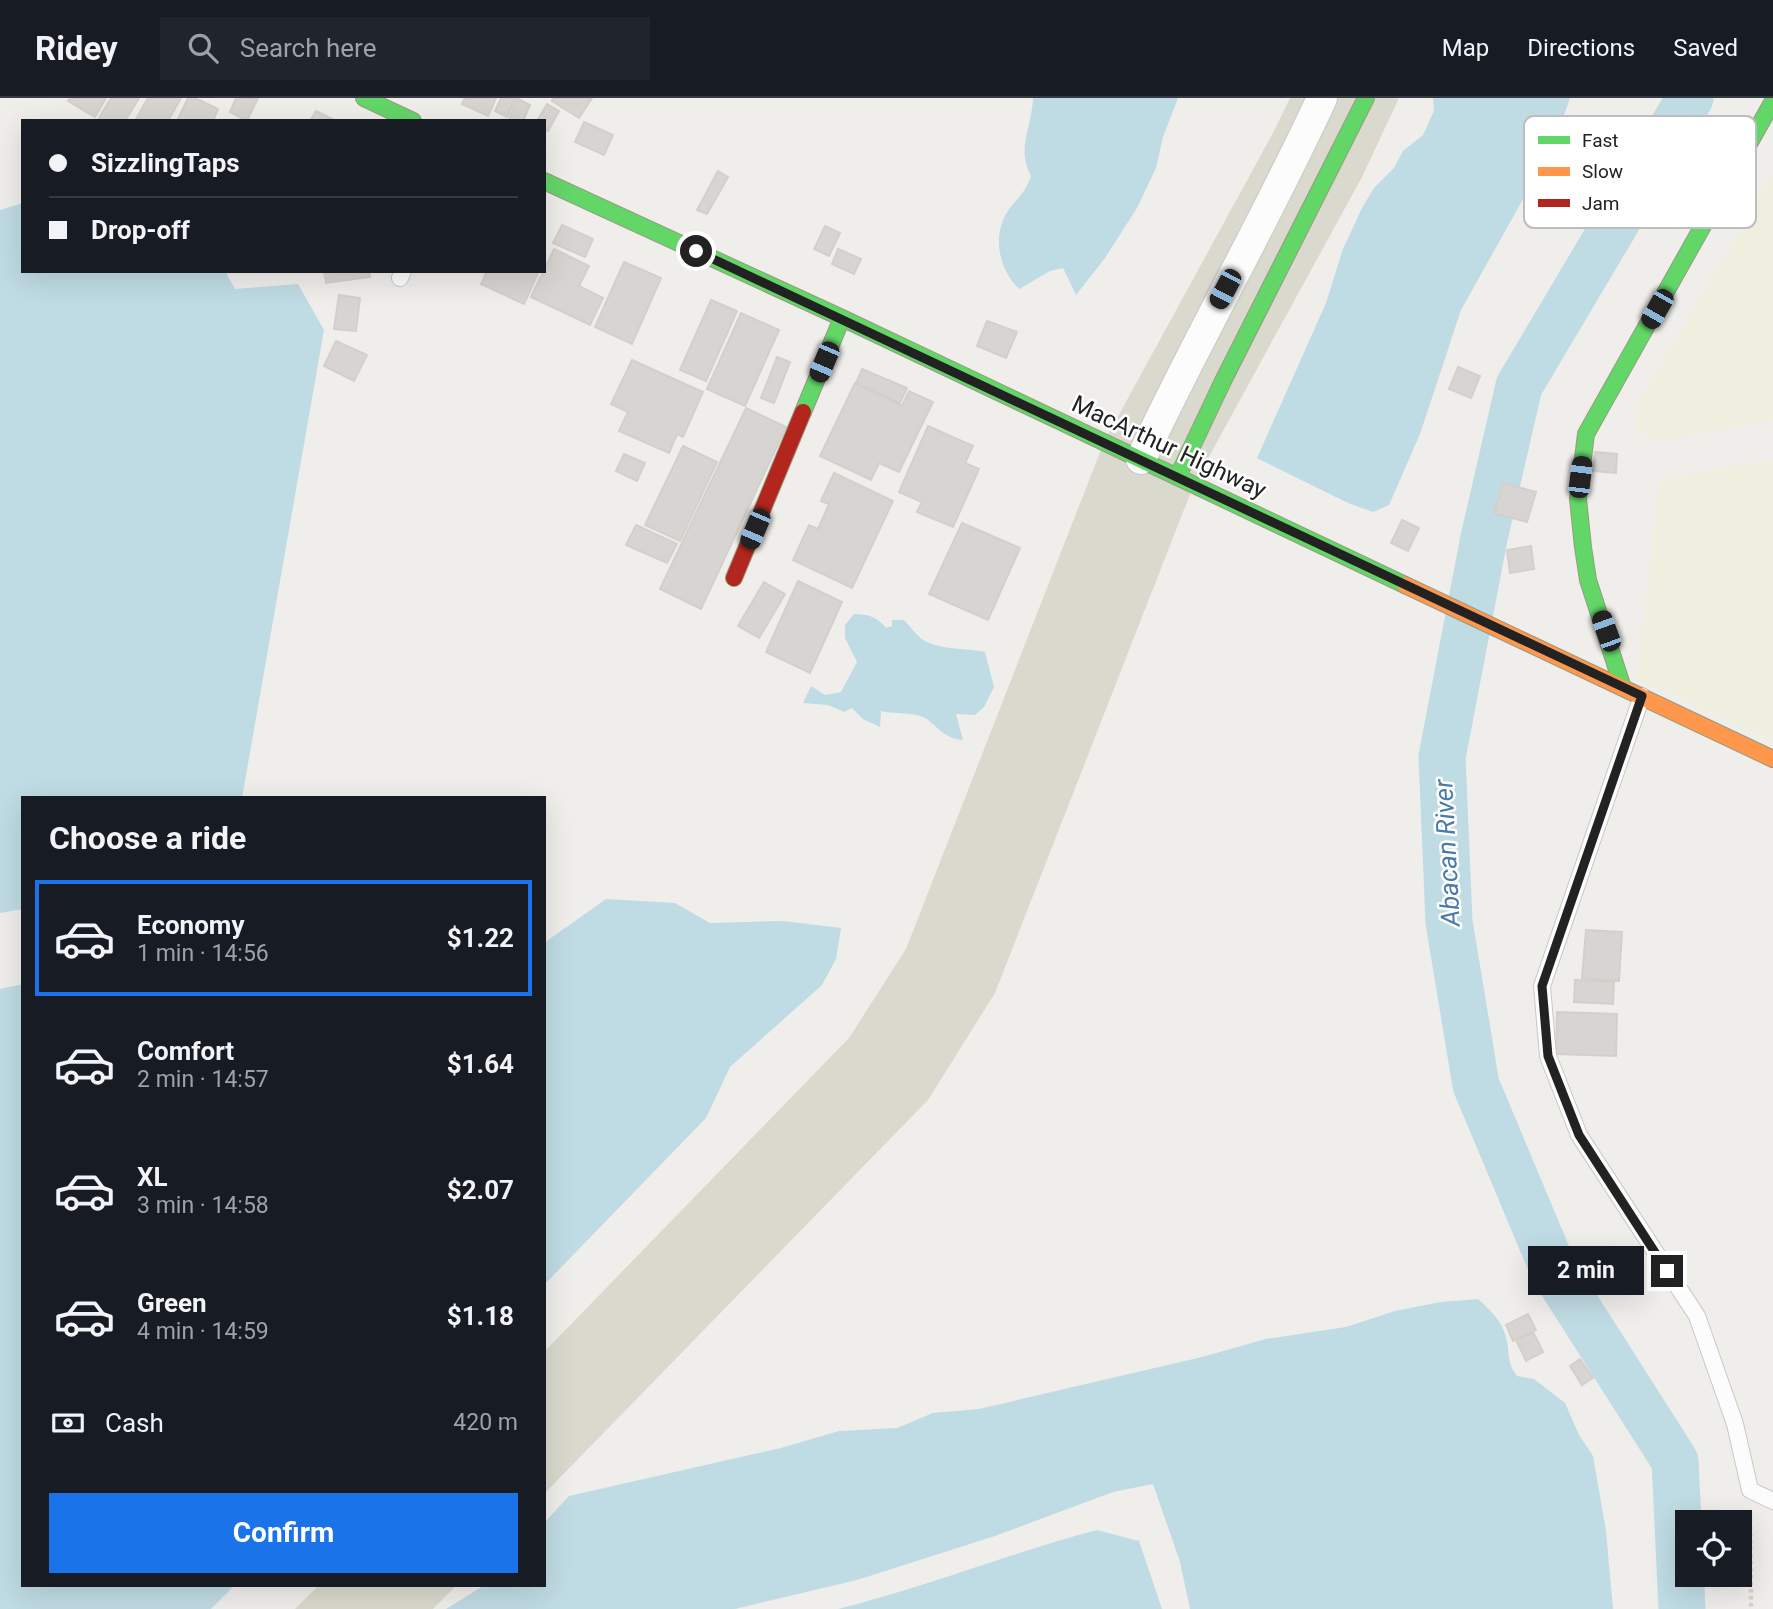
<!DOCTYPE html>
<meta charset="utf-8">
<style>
:root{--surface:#171b24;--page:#20242c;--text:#f1f3f6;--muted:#9ea1a6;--line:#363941;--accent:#1a73e8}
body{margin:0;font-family:Roboto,sans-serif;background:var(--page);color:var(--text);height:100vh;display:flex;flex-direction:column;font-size:26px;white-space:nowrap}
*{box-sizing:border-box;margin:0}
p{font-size:23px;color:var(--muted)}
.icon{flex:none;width:38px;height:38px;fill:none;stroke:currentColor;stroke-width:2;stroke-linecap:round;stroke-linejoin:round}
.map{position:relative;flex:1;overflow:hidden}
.details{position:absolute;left:21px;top:698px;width:525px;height:791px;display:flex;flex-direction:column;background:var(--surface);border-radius:0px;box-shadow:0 7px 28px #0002}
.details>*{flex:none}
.guide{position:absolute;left:21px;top:21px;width:525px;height:154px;border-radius:0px;box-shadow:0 7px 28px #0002;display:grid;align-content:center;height:154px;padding:0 28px;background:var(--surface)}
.buttons{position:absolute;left:1675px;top:1412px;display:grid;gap:14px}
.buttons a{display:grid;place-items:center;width:77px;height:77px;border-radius:0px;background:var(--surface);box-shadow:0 7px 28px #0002;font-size:35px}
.end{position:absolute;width:32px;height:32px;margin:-16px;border:9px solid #222;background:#fff;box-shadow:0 0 0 4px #fff}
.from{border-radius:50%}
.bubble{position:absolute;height:49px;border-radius:0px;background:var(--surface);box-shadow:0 7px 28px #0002;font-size:23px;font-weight:700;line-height:49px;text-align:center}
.car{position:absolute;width:21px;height:42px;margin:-21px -10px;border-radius:9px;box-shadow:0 0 5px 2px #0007;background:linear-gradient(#222 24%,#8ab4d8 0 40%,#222 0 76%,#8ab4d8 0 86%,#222 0)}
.guide b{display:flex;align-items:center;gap:24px;height:66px;font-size:26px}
.guide b+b{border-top:2px solid var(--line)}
.guide i{width:18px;height:18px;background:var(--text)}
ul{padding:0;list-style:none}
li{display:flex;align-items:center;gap:21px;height:116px;margin:0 14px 10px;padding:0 14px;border:4px solid transparent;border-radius:0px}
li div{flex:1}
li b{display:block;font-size:26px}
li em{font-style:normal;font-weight:700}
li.on{border-color:var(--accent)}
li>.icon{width:63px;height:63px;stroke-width:1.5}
h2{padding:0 28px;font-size:32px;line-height:84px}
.pay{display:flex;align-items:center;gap:18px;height:77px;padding:0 28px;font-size:26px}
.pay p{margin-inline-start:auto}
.button{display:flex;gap:14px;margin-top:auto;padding:14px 28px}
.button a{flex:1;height:80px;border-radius:0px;background:var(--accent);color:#fff;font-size:28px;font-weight:700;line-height:80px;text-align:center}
header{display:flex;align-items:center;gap:42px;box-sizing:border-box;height:98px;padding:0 35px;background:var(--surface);border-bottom:2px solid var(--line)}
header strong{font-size:33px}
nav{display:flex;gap:38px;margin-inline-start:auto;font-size:24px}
.search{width:490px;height:63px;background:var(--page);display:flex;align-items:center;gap:18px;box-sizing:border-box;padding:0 24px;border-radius:0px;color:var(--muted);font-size:26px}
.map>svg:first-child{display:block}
.construction{fill:#d9d9cd}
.farmland{fill:#efefdf}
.water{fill:#bfdbe3}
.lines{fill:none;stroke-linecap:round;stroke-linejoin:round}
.river{stroke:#bfdbe3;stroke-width:47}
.building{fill:#d7d4d2;stroke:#d3d0cc;stroke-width:2}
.lane-casing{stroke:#c9c8c7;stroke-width:18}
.street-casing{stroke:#c9c8c7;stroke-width:32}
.fast-casing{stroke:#999a82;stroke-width:18}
.slow-casing{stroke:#999a82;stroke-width:18}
.jam-casing{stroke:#999a82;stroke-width:18}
.path{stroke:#dccecd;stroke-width:4.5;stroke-dasharray:3.5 3.5;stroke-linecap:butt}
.lane{stroke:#fdfcfc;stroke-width:16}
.street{stroke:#fdfcfc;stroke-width:30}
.fast{stroke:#63d668;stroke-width:16}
.slow{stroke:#ff974d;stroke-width:16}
.jam{stroke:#b3261e;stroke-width:16}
.route{stroke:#222;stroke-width:9}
.labels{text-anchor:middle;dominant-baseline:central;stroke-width:5;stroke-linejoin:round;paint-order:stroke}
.street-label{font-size:24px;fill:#222;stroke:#fff}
.water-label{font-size:26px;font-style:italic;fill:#4a7aab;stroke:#fff}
.key{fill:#fff;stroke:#bdbdbd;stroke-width:2}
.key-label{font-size:19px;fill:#222}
</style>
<header>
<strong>Ridey</strong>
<div class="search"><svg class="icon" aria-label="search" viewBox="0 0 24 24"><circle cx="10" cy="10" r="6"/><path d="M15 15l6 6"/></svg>Search here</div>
<nav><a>Map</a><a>Directions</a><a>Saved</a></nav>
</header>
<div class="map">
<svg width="1773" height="1511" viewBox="0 0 1773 1511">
<rect width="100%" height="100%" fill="#f0eeeb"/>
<path class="construction" d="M1290,0H1399L1362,79L1194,386L995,895L928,1002L544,1396V1254L849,940L906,851L1104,344L1273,35Z
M318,1488H456L433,1511H295Z"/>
<path class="farmland" d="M1773,75V322L1663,343L1635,333L1638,306Z
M1773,361V642L1637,581L1660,382Z"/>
<path class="water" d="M1033,0H1178L1163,39L1156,70L1137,110L1105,160L1076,197L1063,170L1050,173L1019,191C998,170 991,135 1010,110C1020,97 1025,95 1031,78C1016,50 1032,29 1033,0Z
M1433,0H1570L1555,44L1461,212L1420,336L1389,407L1373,414L1348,405L1257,360L1326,205L1343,151L1362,110L1374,90L1394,70L1403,53L1423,37L1434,13Z
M23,105V173H225L235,191L298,186L324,232L242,700H23V811L0,815V112Z
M854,516C869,516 877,519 886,530L892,528V522H904C910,528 917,538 923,542C941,552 965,550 985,554L994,589L984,609L975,617L956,616L963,642C939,640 935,622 920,618C907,614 893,616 881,613L880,629L863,621L852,610L844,614L828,607L803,605L811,588L825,597L841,594L857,564L845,540V527Z
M606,801L675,805L710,825L783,823L841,830L836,861L822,887L730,969L706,1020L544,1187V845Z
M23,886V1488H234L211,1511H0V891Z
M1478,1201C1489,1211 1501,1222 1505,1236C1511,1253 1505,1262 1517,1278L1534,1281L1565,1305L1579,1337L1593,1358L1606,1433L1613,1511H1190L1180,1464L1153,1386L1113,1394L995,1438L857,1482L735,1511H446L483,1488H544V1425L569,1398L781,1350L839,1333L897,1330L933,1315L979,1311L1202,1259L1266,1241L1346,1229L1395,1213L1441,1204Z
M1097,1432L1139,1443L1162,1511H838C926,1489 1010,1455 1097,1432Z"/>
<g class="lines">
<path class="river" d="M1682,1511L1675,1363L1554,1173L1476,987L1449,824L1442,659L1484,440L1519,288L1690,0"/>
</g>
<path class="building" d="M70,0H106L95,19L68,3Z
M111,0H139L125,23H103L99,20Z
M148,0H181L168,23H135Z
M188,0H195L218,11L213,23H177Z
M236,0H258L247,23L230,14Z
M465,0H496L488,18L462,6Z
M501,0H516L507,19L495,13Z
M553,0H592L579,20L552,3Z
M518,1L530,7L523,23H508Z
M547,6L559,13L548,33L544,31V23H537Z
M316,13L336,23H310Z
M584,24L613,37L604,57L575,44Z
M718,73L728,79L707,116L697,112Z
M562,127L593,141L585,159L553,145Z
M825,128L840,135L829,158L814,151Z
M554,151L589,168L579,188L603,200L590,227L531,199Z
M838,151L861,161L854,176L832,166Z
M624,164L661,180L632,246L595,229Z
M324,173H369L370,179L326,185Z
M487,173H539L524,206L481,186Z
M339,197L360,200L356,233L334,231Z
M711,202L737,213L706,283L680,272Z
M741,215L779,232L745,308L707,291Z
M987,223L1017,234L1006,260L977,248Z
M336,243L367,257L354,283L324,268Z
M777,259L790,264L774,305L761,300Z
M632,262L703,294L683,339L677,336L669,355L619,333L628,314L611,306Z
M1458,269L1480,278L1471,300L1449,291Z
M862,271L907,290L900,305L856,285Z
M855,285L902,308L909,293L933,304L899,374L879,365L871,382L820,358Z
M746,310L786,329L701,511L660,491Z
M928,328L973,348L965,365L979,371L953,429L917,414L922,404L899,394Z
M683,348L717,364L680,443L645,427Z
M1595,354L1617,356L1616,375L1593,373Z
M624,356L645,365L637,383L616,373Z
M834,375L893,403L852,490L793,462L809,427L818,431L829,406L821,403Z
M1503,385L1536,394L1527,424L1494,415Z
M1402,422L1419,430L1408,453L1391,445Z
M962,425L1020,450L988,522L929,496Z
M636,427L677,446L667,465L626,447Z
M1531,448L1534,471L1510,475L1507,452Z
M798,483L842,504L810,575L766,554Z
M764,484L785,496L759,540L738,528Z
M1586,832L1622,834L1619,883L1582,880Z
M1575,882L1614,884L1613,906L1574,904Z
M1557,914L1617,916L1616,958L1556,956Z
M1528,1216L1536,1232L1513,1243L1506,1227Z
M1533,1234L1543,1254L1526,1263L1516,1242Z
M1580,1261L1593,1280L1582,1287L1570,1268Z"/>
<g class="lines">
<defs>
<path id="lane" d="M400,180L403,173
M1642,598L1542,888L1548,958L1579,1037L1697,1218L1735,1326L1750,1392L1773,1403"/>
<path id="street" d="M1141,361C1198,239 1266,122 1322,0"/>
<path id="fast" d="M364,0L413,23
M544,83L842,220L1405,487
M803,314L842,220
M1178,378L1223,283L1366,0
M1622,587L1588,482L1583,449L1578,401L1586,336L1773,3"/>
<path id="slow" d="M1405,487L1773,661"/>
<path id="jam" d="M734,480L803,314"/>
</defs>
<use href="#lane" class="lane-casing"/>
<use href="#street" class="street-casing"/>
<use href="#fast" class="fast-casing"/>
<use href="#slow" class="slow-casing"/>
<use href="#jam" class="jam-casing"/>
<path class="path" d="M1750,1414L1751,1511"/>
<use href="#lane" class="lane"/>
<use href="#street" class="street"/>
<use href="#fast" class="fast"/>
<use href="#slow" class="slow"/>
<use href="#jam" class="jam"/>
</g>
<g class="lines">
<path class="route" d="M696,153L1642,598L1542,888L1548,958L1579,1037L1667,1173"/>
</g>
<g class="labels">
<g class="street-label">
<text transform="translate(1169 349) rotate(25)">MacArthur Highway</text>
</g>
<g class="water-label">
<text transform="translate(1447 755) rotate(-93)">Abacan River</text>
</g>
</g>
<rect x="1524" y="18" width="232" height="112" rx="10" class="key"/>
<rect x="1538" y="38" width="32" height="8" fill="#63d668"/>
<rect x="1538" y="69" width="32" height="9" fill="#ff974d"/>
<rect x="1538" y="101" width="32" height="8" fill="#b3261e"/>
<g class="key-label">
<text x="1582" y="49">Fast</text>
<text x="1582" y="80">Slow</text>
<text x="1582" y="112">Jam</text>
</g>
</svg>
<div class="buttons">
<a><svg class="icon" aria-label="locate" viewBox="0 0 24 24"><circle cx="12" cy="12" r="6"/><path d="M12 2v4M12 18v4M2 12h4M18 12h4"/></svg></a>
</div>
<i class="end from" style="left:696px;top:153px"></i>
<i class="end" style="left:1667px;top:1173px"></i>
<div class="bubble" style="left:1528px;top:1148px;width:116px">2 min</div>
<i class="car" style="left:1225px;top:191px;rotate:208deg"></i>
<i class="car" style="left:1657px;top:211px;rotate:210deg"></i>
<i class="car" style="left:824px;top:264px;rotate:203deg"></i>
<i class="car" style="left:1580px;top:379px;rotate:7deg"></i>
<i class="car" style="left:755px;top:431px;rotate:203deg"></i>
<i class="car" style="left:1606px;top:533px;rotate:340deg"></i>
<div class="guide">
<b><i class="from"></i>SizzlingTaps</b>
<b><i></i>Drop-off</b>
</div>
<section class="details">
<h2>Choose a ride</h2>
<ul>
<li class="on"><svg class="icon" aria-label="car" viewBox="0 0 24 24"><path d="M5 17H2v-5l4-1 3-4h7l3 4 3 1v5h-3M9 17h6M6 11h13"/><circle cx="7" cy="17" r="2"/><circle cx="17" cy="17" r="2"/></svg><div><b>Economy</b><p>1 min · 14:56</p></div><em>$1.22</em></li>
<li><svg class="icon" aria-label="car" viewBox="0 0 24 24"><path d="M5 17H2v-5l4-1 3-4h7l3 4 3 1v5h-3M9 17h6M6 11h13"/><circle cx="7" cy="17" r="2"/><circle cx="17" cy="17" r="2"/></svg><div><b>Comfort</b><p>2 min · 14:57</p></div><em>$1.64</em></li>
<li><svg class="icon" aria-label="car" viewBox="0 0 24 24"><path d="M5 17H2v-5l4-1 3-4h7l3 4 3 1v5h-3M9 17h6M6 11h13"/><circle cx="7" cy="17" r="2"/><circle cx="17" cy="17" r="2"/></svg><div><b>XL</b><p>3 min · 14:58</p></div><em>$2.07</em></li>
<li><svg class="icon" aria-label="car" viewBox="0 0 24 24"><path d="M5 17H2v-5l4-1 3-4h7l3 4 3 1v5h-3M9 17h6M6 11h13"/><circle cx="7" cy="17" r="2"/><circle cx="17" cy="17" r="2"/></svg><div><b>Green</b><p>4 min · 14:59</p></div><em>$1.18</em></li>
</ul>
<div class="pay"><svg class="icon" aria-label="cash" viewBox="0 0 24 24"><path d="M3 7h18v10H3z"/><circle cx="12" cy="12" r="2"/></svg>Cash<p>420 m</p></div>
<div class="button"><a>Confirm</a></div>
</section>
</div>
